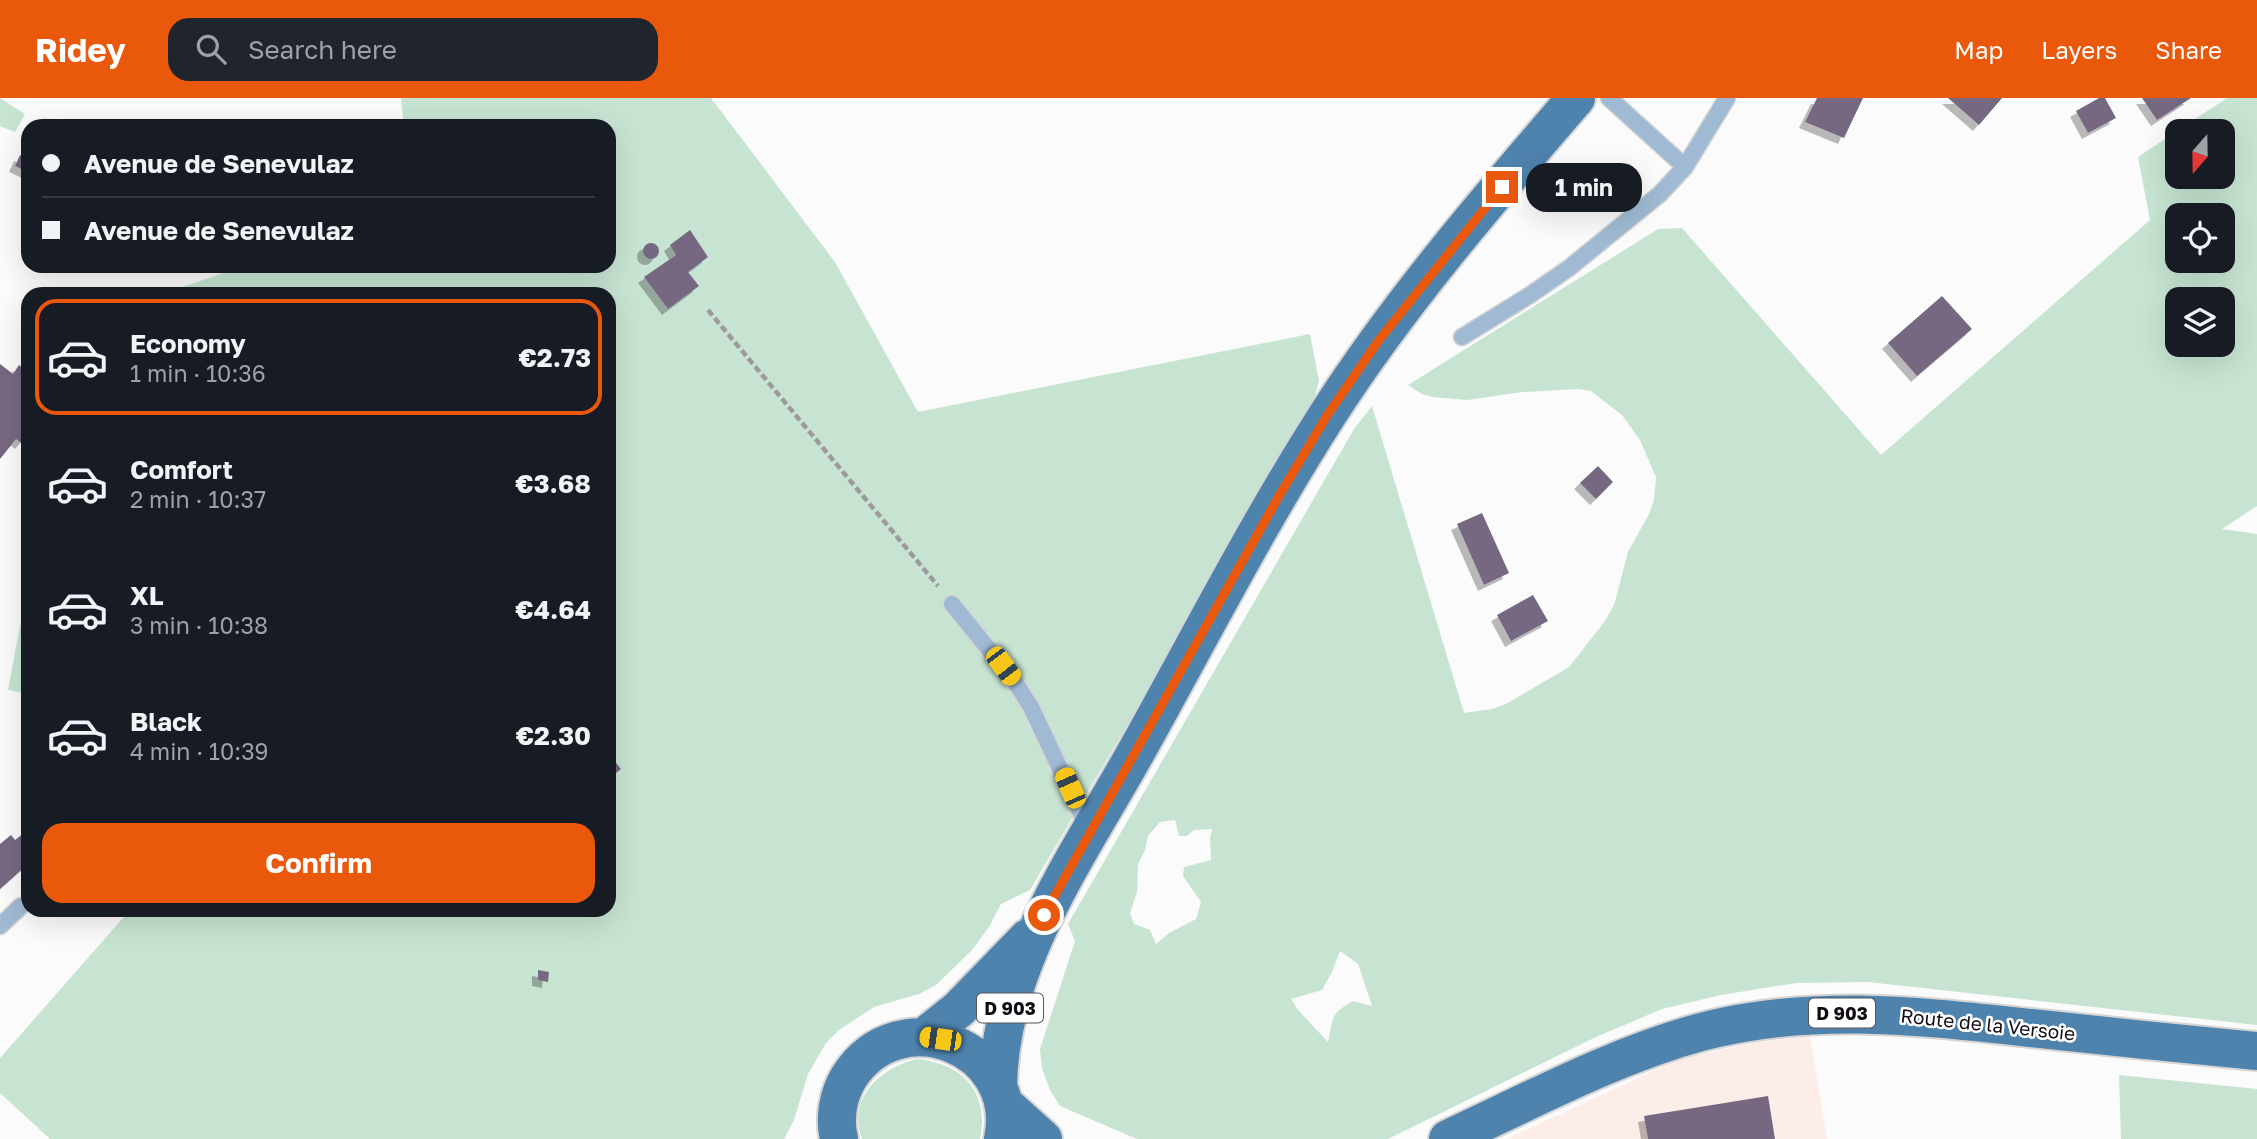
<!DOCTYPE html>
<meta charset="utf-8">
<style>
:root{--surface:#171b24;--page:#20242c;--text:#f1f3f6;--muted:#9ea1a6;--line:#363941;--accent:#ea580c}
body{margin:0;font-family:"Golos Text",sans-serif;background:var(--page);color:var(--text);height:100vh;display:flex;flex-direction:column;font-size:26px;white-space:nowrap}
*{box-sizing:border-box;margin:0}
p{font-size:23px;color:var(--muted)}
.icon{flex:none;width:38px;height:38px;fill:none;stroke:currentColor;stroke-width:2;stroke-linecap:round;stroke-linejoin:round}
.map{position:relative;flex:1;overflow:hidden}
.details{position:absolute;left:21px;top:189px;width:595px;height:630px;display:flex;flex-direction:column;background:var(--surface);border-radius:21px;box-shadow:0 7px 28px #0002}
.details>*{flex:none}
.hud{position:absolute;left:21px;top:21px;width:595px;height:154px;border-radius:21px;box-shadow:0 7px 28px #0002;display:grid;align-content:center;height:154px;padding:0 21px;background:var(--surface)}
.needle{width:46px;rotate:200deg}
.buttons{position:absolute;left:2165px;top:21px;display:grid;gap:14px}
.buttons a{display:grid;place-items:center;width:70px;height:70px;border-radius:14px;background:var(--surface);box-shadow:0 7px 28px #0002;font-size:35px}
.end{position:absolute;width:32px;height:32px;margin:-16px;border:9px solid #ea580c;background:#fff;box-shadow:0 0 0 4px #fff}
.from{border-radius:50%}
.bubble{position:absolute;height:49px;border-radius:21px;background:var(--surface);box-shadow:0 7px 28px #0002;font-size:23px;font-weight:700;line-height:49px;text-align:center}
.car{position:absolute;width:21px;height:42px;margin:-21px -10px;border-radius:9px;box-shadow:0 0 5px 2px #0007;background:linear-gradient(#f5c518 24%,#345 0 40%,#f5c518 0 76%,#345 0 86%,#f5c518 0)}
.hud b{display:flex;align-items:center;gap:24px;height:66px;font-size:26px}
.hud b+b{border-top:2px solid var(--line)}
.hud i{width:18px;height:18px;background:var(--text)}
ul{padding:12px 0 0;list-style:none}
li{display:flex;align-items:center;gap:21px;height:116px;margin:0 14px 10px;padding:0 7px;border:4px solid transparent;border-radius:21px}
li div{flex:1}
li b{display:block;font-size:26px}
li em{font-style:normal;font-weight:700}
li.on{border-color:var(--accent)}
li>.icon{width:63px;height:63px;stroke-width:1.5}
.action{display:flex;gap:14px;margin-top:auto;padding:14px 21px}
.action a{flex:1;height:80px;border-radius:21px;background:var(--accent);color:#fff;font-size:28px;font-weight:700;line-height:80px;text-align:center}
header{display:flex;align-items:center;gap:42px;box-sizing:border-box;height:98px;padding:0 35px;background:var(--accent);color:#fff}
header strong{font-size:33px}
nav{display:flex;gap:38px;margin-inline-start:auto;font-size:24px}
.search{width:490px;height:63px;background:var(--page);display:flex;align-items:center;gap:18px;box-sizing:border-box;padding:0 24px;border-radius:21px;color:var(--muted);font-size:26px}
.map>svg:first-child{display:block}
.industrial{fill:#fdede9}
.green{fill:#c7e4d2;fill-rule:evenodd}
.building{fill:#776882;filter:url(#shadow)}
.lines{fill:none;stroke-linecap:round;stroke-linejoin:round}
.lane-casing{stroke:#d6d5d6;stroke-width:19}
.primary-casing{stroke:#d6d5d6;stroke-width:42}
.path{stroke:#9d9a9e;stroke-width:4.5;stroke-dasharray:7 3.5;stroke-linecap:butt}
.lane{stroke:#9fbad2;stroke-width:16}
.primary{stroke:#4e83ad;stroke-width:38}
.route{stroke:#ea580c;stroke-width:9}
.labels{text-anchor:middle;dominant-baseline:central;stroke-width:5;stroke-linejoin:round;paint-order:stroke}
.shield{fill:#fff;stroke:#59555b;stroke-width:2}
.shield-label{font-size:18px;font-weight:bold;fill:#120c15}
.street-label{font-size:19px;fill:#120c15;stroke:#fff}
</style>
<header>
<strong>Ridey</strong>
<div class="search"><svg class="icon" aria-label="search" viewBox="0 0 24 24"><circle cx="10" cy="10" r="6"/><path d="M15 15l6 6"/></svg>Search here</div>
<nav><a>Map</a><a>Layers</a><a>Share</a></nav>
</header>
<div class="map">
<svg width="2257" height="1041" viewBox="0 0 2257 1041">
<defs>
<filter id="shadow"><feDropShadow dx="-6" dy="6" stdDeviation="0" flood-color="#0004"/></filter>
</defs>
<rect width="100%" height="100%" fill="#fbfbfb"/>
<path class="industrial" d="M1810,938L1827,1041H1506L1664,968L1693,958L1758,944Z"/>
<path class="green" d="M0,0L25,16L15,34L0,28Z
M401,0H711L835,164L918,314L1310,236L1319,283L1309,318L1030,792L1001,806L989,829L972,852L936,887L919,896L874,909L839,932L826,945L808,976L794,1022L784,1041H50L0,995V960L130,812H609V196H175L179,190L245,168H609V28H404Z
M2227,0H2257V408L2222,431L2257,436V927L1868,884L1796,885L1721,897L1662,911L1596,939L1388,1041H1137L1060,1008L1050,992L1042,970L1040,951L1075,843L1068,826L1354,331L1372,308L1464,615L1492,611L1506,606L1569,569L1605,523L1614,507L1628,454L1649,416L1654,402L1656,379L1640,342L1622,317L1591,293L1579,291L1523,294L1467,302L1432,299L1422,296L1408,287L1658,131L1682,130L1881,357L2150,122L2138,59L2177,33V79H2222V33H2177ZM2177,117H2222V163H2177ZM2177,201H2222V247H2177ZM1175,722L1179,738H1187L1194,732L1212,731L1210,740L1211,762L1184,769L1183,778L1201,804L1196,821L1169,835L1156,846L1150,832L1134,826L1130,815L1137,794L1138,766L1145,752L1148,738L1160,724ZM1340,853L1358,866L1372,908L1353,903C1329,917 1334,919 1328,944L1299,913L1291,901L1322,892L1332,874Z
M28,485V596L8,592Z
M917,961C962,965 990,994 980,1041H862C847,1000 880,970 917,961Z
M2119,977L2257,991V1041H2121Z"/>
<path class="building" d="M1817,0H1863L1844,40L1805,24Z
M1948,0H2002L1979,27Z
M2099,0H2105L2116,20L2088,35L2076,13Z
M2142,0H2191L2157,22Z
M20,57L28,60V74L15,68Z
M690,132L708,159L688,174L699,188L668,211L644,179L676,157L670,147Z
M643 153a8 8 0 1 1 16 0a8 8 0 1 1-16 0Z
M1942,198L1972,231L1917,278L1888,245Z
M0,266L13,276L19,267L28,274V337L21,345L16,341L0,361Z
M1598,368L1613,384L1596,401L1580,385Z
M1482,415L1509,475L1484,487L1457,426Z
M1533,497L1548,523L1511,543L1497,517Z
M613,661L621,671L611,679L609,676V664Z
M28,732V766L0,791V746L11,737L15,742Z
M538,872L549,874L548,884L538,882Z
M1768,998L1775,1041H1648L1644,1018Z"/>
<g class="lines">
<defs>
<path id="lane" d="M1609,0L1685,69
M1462,239L1530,197L1569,170L1660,96L1685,69L1727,0
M952,506L1013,581L1031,609L1088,730
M0,828L21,808"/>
<path id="primary" d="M924,939L959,911L1028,840
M998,989C999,867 1078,758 1136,654C1199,541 1258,425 1328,316C1400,204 1489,101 1576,0
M1003,1005L1043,1041
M839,1041C834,1020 838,997 849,979C900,900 1022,949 1003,1041
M1448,1041C1530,1003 1613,958 1701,934C1812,905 1918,918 2031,930C2106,938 2182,946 2257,953"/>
</defs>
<use href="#lane" class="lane-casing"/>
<use href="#primary" class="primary-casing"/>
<path class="path" d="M708,212L938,488"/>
<use href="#lane" class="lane"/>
<use href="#primary" class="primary"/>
</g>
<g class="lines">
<path class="route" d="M1044,817L1279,398L1328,316L1379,242L1502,89"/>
</g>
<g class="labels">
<g class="shield">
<rect x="977" y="895.5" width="66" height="29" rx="5"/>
<rect x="1809" y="900.5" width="66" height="29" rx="5"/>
</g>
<g class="shield-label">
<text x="1010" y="910">D 903</text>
<text x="1842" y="915">D 903</text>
</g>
<g class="street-label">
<text transform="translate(1988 926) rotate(6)">Route de la Versoie</text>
</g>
</g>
</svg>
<div class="buttons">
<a><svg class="needle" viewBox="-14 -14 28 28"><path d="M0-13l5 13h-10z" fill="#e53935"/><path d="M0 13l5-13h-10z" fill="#9ea1a6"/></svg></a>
<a><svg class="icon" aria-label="locate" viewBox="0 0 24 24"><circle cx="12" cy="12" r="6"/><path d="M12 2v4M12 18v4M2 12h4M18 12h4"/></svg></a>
<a><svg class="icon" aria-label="layers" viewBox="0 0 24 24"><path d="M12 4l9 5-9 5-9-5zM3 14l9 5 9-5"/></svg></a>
</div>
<i class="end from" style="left:1044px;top:817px"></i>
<i class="end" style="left:1502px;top:89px"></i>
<div class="bubble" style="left:1526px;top:65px;width:116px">1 min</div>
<i class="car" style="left:1003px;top:568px;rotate:143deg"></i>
<i class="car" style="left:1070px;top:690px;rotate:336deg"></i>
<i class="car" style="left:940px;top:941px;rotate:278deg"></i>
<div class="hud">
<b><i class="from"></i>Avenue de Senevulaz</b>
<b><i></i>Avenue de Senevulaz</b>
</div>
<section class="details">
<ul>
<li class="on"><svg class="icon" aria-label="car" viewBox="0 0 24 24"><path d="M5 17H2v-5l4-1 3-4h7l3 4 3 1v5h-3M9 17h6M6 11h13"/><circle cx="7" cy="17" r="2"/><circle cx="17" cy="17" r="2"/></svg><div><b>Economy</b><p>1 min · 10:36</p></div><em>€2.73</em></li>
<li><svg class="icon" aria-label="car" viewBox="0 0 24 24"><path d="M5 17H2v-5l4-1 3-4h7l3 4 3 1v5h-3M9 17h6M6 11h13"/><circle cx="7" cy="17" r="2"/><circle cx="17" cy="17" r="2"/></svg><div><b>Comfort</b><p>2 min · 10:37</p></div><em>€3.68</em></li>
<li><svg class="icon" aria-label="car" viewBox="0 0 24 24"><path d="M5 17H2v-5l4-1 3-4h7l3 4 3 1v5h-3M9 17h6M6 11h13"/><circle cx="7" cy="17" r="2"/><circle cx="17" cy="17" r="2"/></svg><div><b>XL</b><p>3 min · 10:38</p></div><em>€4.64</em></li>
<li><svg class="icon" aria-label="car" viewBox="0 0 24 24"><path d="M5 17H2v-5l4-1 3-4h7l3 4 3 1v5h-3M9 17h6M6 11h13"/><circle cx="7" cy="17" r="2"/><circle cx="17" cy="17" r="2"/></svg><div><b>Black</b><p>4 min · 10:39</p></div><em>€2.30</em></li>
</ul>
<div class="action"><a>Confirm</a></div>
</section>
</div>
